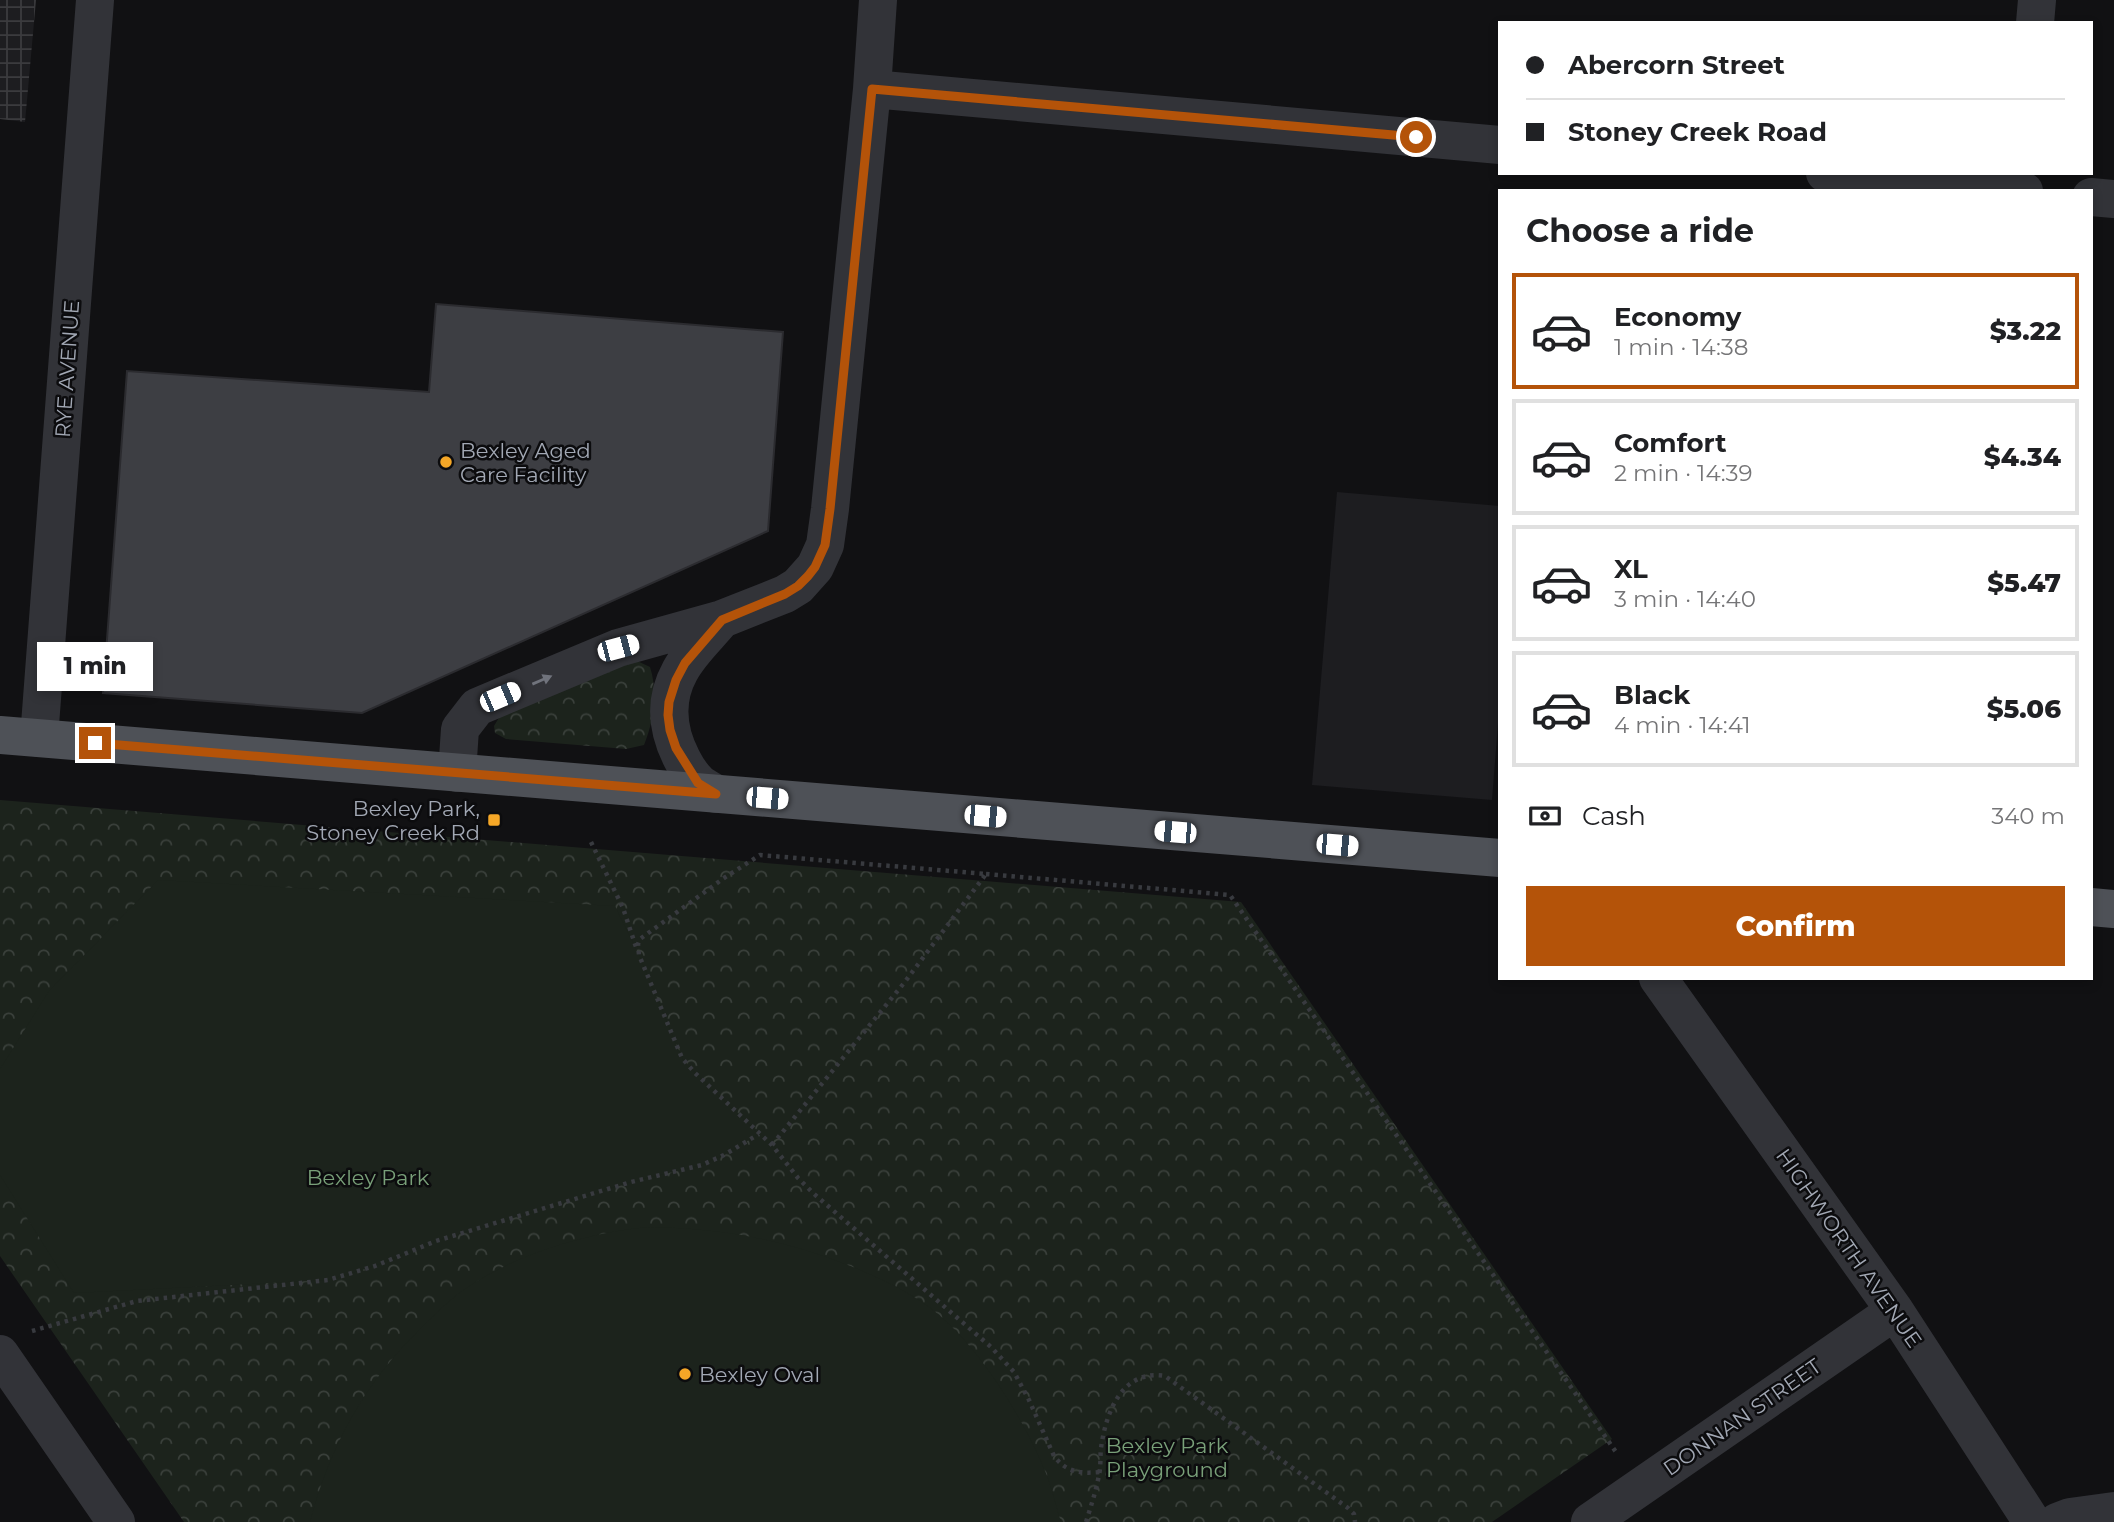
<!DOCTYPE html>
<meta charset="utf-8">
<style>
:root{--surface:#fff;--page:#f2f2f2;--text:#202124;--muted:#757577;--line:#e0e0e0;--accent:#b45309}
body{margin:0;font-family:Montserrat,sans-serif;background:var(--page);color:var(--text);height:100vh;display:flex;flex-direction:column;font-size:26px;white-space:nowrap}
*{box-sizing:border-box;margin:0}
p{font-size:23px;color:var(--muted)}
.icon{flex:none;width:38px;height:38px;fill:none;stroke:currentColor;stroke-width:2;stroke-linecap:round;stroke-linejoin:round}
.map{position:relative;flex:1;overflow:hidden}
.details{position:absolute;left:1498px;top:189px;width:595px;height:791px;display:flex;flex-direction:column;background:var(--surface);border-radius:0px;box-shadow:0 4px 10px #0003}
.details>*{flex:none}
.banner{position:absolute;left:1498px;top:21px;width:595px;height:154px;border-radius:0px;box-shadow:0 4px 10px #0003;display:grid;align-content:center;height:154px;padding:0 28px;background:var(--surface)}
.end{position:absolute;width:32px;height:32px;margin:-16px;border:9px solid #b45309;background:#fff;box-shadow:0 0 0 4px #fff}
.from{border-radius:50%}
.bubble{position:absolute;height:49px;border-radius:0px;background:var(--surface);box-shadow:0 4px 10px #0003;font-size:23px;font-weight:800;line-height:49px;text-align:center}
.car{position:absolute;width:21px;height:42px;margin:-21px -10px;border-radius:9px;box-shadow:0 0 5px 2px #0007;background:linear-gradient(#fff 24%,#345 0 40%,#fff 0 76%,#345 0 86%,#fff 0)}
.banner b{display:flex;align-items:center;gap:24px;height:66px;font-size:26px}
.banner b+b{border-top:2px solid var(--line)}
.banner i{width:18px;height:18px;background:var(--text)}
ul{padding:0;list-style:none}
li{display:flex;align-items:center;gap:21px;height:116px;margin:0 14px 10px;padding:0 14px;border:4px solid var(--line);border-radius:0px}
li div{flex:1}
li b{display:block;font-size:26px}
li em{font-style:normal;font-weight:800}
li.on{border-color:var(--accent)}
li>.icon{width:63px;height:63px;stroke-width:1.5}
h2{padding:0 28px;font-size:32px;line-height:84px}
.pay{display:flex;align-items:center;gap:18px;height:77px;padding:0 28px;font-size:26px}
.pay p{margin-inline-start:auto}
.action{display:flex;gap:14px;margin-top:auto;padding:14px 28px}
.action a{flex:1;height:80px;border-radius:0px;background:var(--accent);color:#fff;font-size:28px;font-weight:800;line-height:80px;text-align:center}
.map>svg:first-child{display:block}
.built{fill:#1d1d20}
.industrial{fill:url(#industrial-grid)}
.forest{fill:url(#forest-crowns)}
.pitch{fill:#1c231c}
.building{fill:#3d3e43;stroke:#2b2b2f;stroke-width:2}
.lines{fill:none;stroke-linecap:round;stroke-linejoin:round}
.path{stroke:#383a3f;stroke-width:4.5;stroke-dasharray:3.5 5;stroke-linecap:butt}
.minor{stroke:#323338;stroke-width:38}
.major{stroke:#4e5157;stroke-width:38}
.oneway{fill:#70737c}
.route{stroke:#b45309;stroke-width:9}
.poi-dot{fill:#f5a727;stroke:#0c0c0e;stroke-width:2.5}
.labels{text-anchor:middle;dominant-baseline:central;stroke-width:5;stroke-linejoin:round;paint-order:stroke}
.street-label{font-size:21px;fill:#a2a8b4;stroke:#0c0c0e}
.poi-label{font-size:21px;fill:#a2a8b4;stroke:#0c0c0e;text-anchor:start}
.park-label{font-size:21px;fill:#79a079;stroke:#0c0c0e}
</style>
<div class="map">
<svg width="2114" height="1522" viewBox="0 0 2114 1522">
<defs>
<pattern id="industrial-grid" width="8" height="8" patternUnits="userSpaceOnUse" patternTransform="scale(1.75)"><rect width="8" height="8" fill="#1d1d20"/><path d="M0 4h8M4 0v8" fill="none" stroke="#3b3b3e"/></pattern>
<pattern id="forest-crowns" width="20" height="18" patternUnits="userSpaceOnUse" patternTransform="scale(1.75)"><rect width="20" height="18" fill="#1c231c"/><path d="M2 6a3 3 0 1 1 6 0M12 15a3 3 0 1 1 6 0" fill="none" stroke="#3a403b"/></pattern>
</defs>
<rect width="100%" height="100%" fill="#111113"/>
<path class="built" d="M1337,492L1500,506V698L1492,800L1312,785Z"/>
<path class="industrial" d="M0,0H36L25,122L0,119Z"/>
<path class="forest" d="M635,660L650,667C658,692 654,720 644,745L626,749L506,739L495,733L494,726L500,716Z
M0,800L1241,902L1612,1439L1492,1522H184L0,1256Z"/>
<path class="pitch" d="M158,880L615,906L639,955L682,1058L695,1073L759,1134L724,1155L702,1165L631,1182L436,1241L375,1266L328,1280L74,1293L0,1175V1069L49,991Z
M650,1227C725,1229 783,1239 853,1267C879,1278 906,1290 929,1307C977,1342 1025,1420 1047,1476C1053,1491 1056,1507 1061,1522H310C330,1446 364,1384 420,1329C435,1314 451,1298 468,1287C519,1253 590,1232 650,1227Z"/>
<path class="building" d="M436,304L783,332L768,531L362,713L103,693L127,371L429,392Z"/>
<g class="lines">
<path class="path" d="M591,842L623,908L636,947
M986,874L1230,895L1618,1455
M772,1145L904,983L986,874L760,855L724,878L640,939L638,944L639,955L682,1058L695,1073L772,1145L798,1178L813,1193L991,1347L1014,1372L1029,1400L1054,1456C1066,1472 1080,1474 1100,1472
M32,1331L137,1301L328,1280L375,1266L436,1241L631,1182L702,1165L724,1155L759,1134
M1086,1522C1091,1506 1096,1491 1099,1475C1101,1466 1100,1457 1101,1448C1106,1412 1122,1369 1165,1376L1348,1508L1354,1514L1355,1522"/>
<path class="minor" d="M2035,23L2037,0
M872,89L1500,145
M1825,173L2024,191
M2091,197L2114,199
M39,738L95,0
M457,773L460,729L477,707L618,648L722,619L785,594L798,586L815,567L825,545L830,509L872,89L878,0
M716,794C711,790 703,787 698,782C692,776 686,767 682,759C667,730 664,700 680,671C690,652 708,636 722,619
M1658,978L1895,1311L2032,1522
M0,1354L116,1522
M1590,1522L1895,1311
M2057,1522L2070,1517L2114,1511"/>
<path class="major" d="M0,735L1500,858
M2091,907L2114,909"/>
</g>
<defs><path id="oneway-solid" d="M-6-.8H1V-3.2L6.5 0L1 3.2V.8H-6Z" transform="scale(1.75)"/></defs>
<use class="oneway" href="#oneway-solid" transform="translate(542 680) rotate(-23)"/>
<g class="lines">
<path class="route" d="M95,743L716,794L698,783L676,748L670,730L668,715L669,702L676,680L685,663L722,620L785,594L798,586L808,576L815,567L825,545L830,509L872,89L1416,137"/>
</g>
<g class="poi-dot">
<circle cx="446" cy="462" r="7"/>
<rect x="487" y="813" width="14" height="14" rx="3.5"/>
<circle cx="685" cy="1374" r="7"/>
</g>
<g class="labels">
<g class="street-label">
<text transform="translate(67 369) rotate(-86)">RYE AVENUE</text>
<text transform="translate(1849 1248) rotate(55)">HIGHWORTH AVENUE</text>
<text transform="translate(1742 1417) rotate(-35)">DONNAN STREET</text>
</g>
<g class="poi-label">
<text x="460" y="450">Bexley Aged<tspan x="460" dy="24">Care Facility</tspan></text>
<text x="480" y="808" text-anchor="end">Bexley Park,<tspan x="480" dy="24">Stoney Creek Rd</tspan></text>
<text x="699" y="1374">Bexley Oval</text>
</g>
<g class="park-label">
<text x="368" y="1177">Bexley Park</text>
<text x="1167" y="1445">Bexley Park<tspan x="1167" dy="24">Playground</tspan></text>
</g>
</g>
</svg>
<i class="end from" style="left:1416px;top:137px"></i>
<i class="end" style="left:95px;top:743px"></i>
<div class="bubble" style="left:37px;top:642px;width:116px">1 min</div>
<i class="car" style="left:618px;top:648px;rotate:75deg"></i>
<i class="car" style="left:500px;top:697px;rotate:67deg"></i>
<i class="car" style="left:767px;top:798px;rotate:95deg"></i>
<i class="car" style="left:985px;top:816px;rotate:95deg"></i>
<i class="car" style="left:1175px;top:832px;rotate:275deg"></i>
<i class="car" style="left:1337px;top:845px;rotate:95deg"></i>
<div class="banner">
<b><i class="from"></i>Abercorn Street</b>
<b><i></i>Stoney Creek Road</b>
</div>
<section class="details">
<h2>Choose a ride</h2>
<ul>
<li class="on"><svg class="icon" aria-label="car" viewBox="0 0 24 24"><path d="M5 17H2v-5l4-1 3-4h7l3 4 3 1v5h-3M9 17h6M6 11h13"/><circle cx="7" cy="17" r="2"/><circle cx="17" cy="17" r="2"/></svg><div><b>Economy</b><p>1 min · 14:38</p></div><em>$3.22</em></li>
<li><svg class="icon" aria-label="car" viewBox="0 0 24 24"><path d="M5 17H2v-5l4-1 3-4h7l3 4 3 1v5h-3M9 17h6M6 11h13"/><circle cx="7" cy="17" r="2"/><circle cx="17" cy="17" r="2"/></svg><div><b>Comfort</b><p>2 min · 14:39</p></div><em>$4.34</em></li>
<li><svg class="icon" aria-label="car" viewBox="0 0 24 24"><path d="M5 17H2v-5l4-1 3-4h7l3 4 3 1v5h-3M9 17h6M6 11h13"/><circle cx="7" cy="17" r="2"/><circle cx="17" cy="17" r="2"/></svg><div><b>XL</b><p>3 min · 14:40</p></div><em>$5.47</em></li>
<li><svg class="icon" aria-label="car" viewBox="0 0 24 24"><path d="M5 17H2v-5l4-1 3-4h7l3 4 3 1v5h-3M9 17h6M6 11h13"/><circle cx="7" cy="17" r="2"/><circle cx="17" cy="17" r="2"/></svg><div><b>Black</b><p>4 min · 14:41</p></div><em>$5.06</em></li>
</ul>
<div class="pay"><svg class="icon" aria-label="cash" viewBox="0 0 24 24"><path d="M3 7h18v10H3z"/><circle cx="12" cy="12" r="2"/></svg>Cash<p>340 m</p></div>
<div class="action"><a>Confirm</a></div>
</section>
</div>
